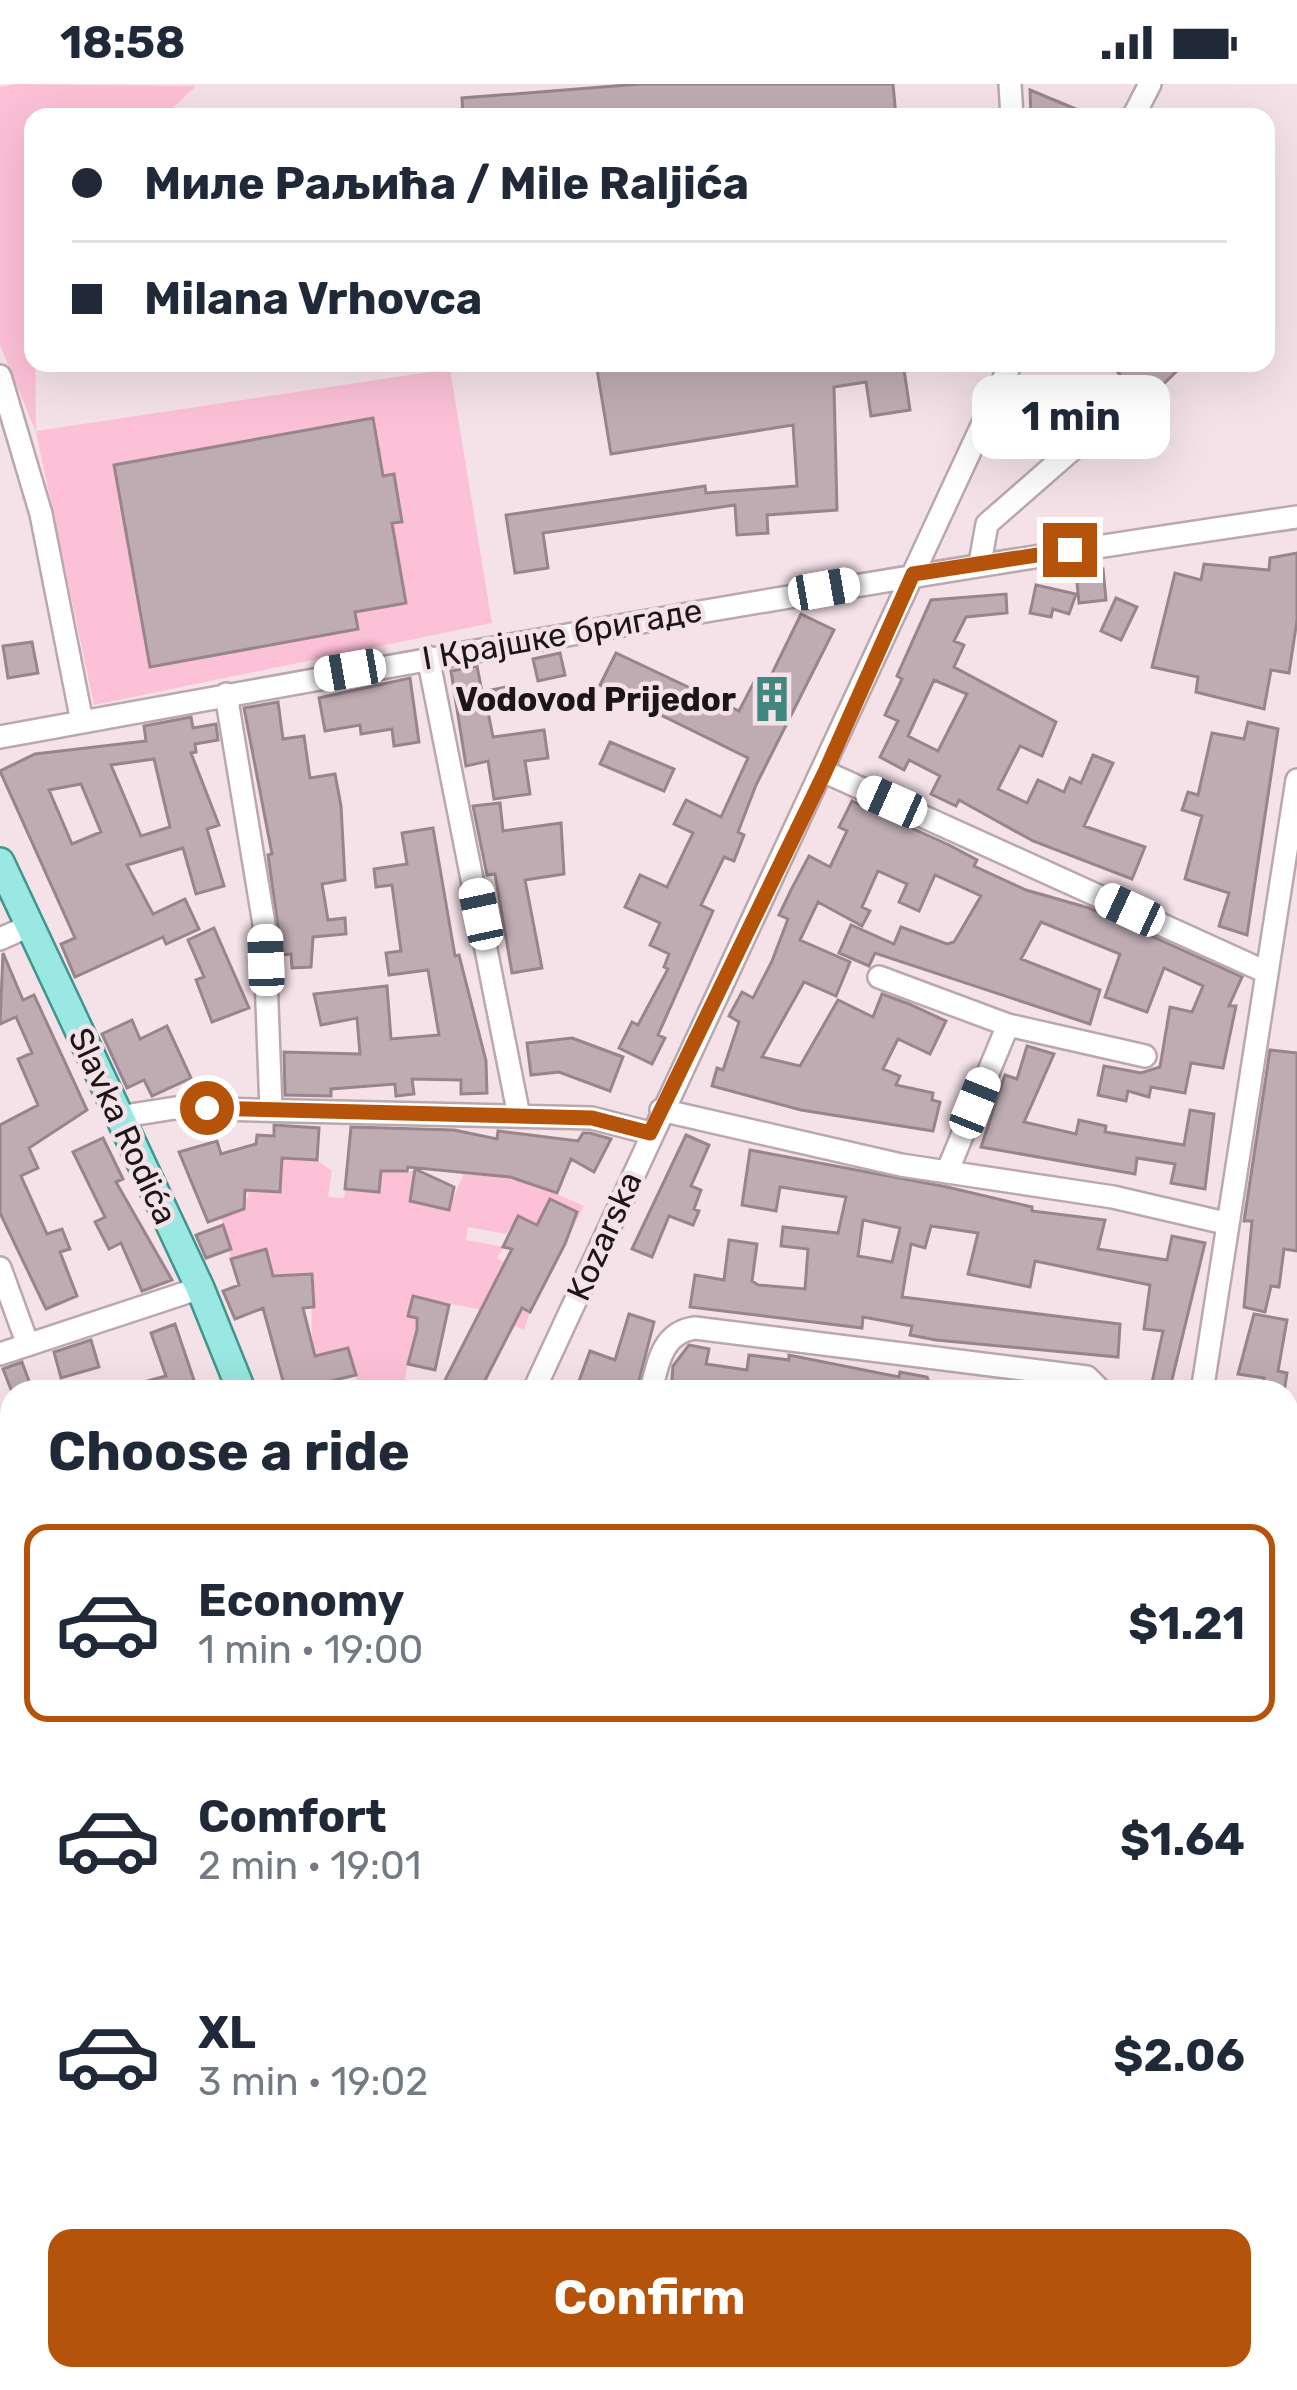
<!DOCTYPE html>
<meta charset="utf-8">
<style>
:root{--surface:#fff;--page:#f2f2f3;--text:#1f2937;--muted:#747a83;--line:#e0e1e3;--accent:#b45309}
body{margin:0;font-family:Rubik,sans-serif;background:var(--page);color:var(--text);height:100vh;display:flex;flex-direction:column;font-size:45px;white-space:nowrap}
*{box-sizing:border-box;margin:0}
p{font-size:39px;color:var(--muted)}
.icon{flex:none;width:66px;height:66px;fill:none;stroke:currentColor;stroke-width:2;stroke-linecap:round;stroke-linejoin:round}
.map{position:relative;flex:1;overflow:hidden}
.sheet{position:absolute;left:0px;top:1296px;width:1299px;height:1011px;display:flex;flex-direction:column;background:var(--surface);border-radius:36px 36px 0 0;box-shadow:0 12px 48px #0002}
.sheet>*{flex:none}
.hud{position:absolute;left:24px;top:24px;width:1251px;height:264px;border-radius:24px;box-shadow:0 12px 48px #0002;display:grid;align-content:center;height:264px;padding:0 48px;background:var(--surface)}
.end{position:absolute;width:54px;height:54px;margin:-27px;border:15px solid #b45309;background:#fff;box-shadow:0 0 0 6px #fff}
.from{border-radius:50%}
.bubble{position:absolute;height:84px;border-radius:24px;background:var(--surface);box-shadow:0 12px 48px #0002;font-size:39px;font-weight:700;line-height:84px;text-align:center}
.car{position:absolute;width:36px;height:72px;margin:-36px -18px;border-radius:15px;box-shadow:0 0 9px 3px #0007;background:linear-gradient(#fff 24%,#345 0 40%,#fff 0 76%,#345 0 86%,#fff 0)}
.hud b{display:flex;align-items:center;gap:42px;height:114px;font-size:45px}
.hud b+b{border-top:3px solid var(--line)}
.hud i{width:30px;height:30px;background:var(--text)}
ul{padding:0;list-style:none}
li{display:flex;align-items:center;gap:36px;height:198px;margin:0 24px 18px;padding:0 24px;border:6px solid transparent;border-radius:24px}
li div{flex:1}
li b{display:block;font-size:45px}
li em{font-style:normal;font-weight:700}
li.on{border-color:var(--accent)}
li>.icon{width:108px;height:108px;stroke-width:1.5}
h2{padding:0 48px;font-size:54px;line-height:144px}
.action{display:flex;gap:24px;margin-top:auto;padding:24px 48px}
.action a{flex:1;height:138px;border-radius:24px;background:var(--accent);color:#fff;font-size:48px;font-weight:700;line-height:138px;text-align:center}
.status{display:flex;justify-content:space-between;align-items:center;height:84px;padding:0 60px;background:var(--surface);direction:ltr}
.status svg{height:33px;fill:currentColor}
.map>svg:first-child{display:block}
.green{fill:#fdc1d7}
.building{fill:#beacb2;stroke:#97858b;stroke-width:3;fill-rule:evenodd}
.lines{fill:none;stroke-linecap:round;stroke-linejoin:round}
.minor-casing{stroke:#baa8ae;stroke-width:26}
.major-casing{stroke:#41958e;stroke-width:32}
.minor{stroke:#fff;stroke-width:21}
.major{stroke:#99e8e1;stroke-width:27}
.route{stroke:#b45309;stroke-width:15}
.labels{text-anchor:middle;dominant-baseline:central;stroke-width:9;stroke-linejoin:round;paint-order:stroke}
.street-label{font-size:33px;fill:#1c1618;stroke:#f5e2e9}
.poi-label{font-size:33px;font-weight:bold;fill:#1c1618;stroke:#f5e2e9;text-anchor:end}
</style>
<div class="status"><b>18:58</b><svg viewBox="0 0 49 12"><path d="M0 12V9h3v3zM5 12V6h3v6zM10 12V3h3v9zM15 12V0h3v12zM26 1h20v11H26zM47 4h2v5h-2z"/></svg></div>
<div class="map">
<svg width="1297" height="2306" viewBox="0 0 1297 2306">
<rect width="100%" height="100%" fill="#f5e2e9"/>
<path class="green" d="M16,0L196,2L163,33H33L36,347L450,285L492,539L94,621L36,348L0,261V3Z
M282,1074L317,1076L332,1087L328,1113L344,1114L348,1089L357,1085L356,1106L378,1108L381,1087H419L408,1117L448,1126L465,1087L511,1084L510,1096L532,1099L584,1122L565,1160L519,1132L506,1150L468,1143L466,1156L504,1163L497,1174L505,1179L491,1208L530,1228L524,1246L478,1225L413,1213L408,1232L417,1234L402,1308H378L377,1299L358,1301L348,1264L315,1272C308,1244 314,1220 312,1190L268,1193L265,1165L231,1175L221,1133L248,1114L249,1106Z
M12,1394V1825L0,1838V1400Z"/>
<path class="building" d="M640,0H893L896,33H463L462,14Z
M1030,6L1095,33H1031Z
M596,279H903L910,326L871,332L866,298L834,303L837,426L767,431L768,449L737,451L735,421L543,449L548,484L515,489L506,431L705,402L706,409L797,402L793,341L611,370Z
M1110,279H1185L1144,319Z
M373,334L383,392L394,390L402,438L392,439L406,519L355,528L358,545L150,583L114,381Z
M1297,469V536L1289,589L1271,586L1264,625L1196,608L1198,593L1152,583L1175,489L1201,496L1204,480L1269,486L1270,474Z
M1103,485L1106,516L1079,519L1076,488Z
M1036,501L1076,510L1069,530L1053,525L1051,533L1030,529Z
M1006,510L1007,529L966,533L954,557L964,561L954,583L1056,638L1042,672L1020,662L998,705L1027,719L1038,696L1064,708L1070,694L1081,699L1093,671L1113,679L1084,742L1145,763L1132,795L1033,757L959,716L956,722L931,710L940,692L909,676L904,686L880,673L898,637L885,631L902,595L897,592L931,516ZM934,596L967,610L938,667L908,652Z
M1116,514L1137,523L1121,556L1101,547Z
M801,530L834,546L756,701L738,748L744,751L734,777L724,773L701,821L713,827L658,951L665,954L652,980L619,964L632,938L638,941L668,885L664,883L669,870L650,861L660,839L625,823L640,791L667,803L693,749L674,740L686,716L721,733L748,674L600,601L616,569L739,627L755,596L766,602Z
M32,558L38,589L8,594L3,562Z
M560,569L565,591L538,597L533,575Z
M477,582L482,608L506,603L509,618L487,623L493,653L544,646L548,674L525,677L530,710L494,715L488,677L466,682L451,587Z
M410,594L419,658L394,662L392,645L361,650L360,641L325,647L319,614Z
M278,618L283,655L304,652L310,694L335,690L341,722L345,796L322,800L328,836L345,834L346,850L313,853L311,883L292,884L291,870L282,871L268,771L272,770L244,624Z
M191,633L193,644L216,640L218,656L195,660L196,668L191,669L219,741L207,745L224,802L196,810L183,764L127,781L153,830L185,815L199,845L166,860L163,853L75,893L61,860L75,854L0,687L35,670L146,657L144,642ZM154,675L170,743L141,752L111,681ZM81,700L101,748L72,760L49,706Z
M1248,638L1278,645L1247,851L1219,842L1229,809L1185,795L1202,732L1182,726L1188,708L1198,711L1212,649L1244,655Z
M610,658L674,685L664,707L600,680Z
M852,717L949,761L977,776L974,782L1026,806L1089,824L1242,893L1229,922H1236L1223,984L1191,979L1185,1009L1151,1003L1149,1013L1128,1007L1126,1017L1098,1011L1104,982L1141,989L1160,983L1170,923L1192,928L1203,902L1164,884L1147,928L1105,913L1120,870L1041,838L1021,875L1100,906L1090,940L875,869L869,882L839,869L851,841L894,860L901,843L947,860L954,858L981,812L935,791L919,827L899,818L907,800L878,787L862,823L870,827L862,842L818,818L800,856L850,878L836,912L804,898L762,973L800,982L838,916L873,933L882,910L909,920L946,937L930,970L898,955L883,985L900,992L896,1001L933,1009L932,1016L940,1018L933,1047L801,1026L712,1002L717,984L723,986L739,938L729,932L742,908L753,914L772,877L788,835L779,831L791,806L809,772L830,783L847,747L839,743Z
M500,719L503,747L561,739L564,790L525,796L542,884L512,889L495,790L487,791L473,722Z
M433,744L455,872L459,871L486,977L487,1009L461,1010V996L412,995L414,1010L396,1012L395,1000L331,1005V1012L285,1011L284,968L360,970L357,934L321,941L314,910L387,902L391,955L439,951L428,886L389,891L386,869L401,867L392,801L376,803L374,785L407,780L402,749Z
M214,844L249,924L212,938L196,896L204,893L188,856Z
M3,869L23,916L34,911L87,1026L29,1064L38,1084L21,1092L47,1150L62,1145L70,1165L60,1168L77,1212L46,1225L0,1129V1041L38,1021L18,975L32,969L16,933L0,940Z
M132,936L140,955L167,942L191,994L152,1012L144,996L127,1004L102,950Z
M572,954L623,973L610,1007L559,988L531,991L527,959Z
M1027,962L1054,970L1024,1038L1076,1050L1079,1036L1106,1042L1105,1048L1184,1061L1190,1026L1214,1030L1205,1105L1171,1099L1175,1080L1137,1074L1135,1090L981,1063L1005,991L1017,995Z
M1270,966L1297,969V1167L1284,1165L1279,1203L1271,1202L1265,1228L1244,1223L1252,1137H1244Z
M274,1041L319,1044L317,1076L282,1074L280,1108L245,1106L244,1125L208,1138L179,1068L217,1057L221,1070L256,1060L257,1051L274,1052Z
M351,1043L454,1046L497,1055L498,1047L578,1057L583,1049H590L611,1055L594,1088L571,1075L557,1109L510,1093L408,1083L407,1087H381L379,1108L345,1105Z
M686,1051L709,1061L691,1102L701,1106L694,1125L699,1127L693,1141L669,1132L652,1173L632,1165Z
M103,1054L123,1095L116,1098L172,1196L142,1207L121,1159L109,1165L95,1138L105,1133L73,1068Z
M750,1066L947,1103L1032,1123V1127L1105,1136L1098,1165L1167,1176L1172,1152L1205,1159L1169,1308H1150L1163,1247L1144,1245L1150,1201L1035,1177L1030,1203L968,1190L978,1149L931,1142L925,1164L911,1160L902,1213L1120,1240L1118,1273L936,1256L910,1251L912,1242L863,1233L862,1244L690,1223L695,1191L724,1196L729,1156L757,1160L752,1197L758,1201L805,1205L808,1165L781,1162L783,1143L838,1149L846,1113L780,1103L776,1127L742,1121ZM863,1136L900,1144L892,1178L858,1172Z
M415,1085L454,1103L449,1126L410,1117Z
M550,1115L577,1128L565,1160L530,1228L522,1224L479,1308H463L444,1298L512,1165L503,1163L518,1132L537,1141Z
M223,1141L231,1165L206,1174L196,1151Z
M266,1165L273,1192L312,1190L314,1223L303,1224L315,1272L348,1264L356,1291L286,1308L263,1224L235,1235L223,1207L239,1201L231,1175Z
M413,1212L449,1221L435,1286L408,1280L417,1245V1234L408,1232Z
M629,1230L654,1238L636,1308H575L590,1267L615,1276Z
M1254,1230L1287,1236L1278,1287L1287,1289L1284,1308H1262L1264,1294L1238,1290Z
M175,1240L198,1308H126L125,1303L166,1292L151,1249Z
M91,1256L99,1283L61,1294L54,1268Z
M689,1261L709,1265L706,1280L747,1286L749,1271L789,1276V1271L899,1293L900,1288L927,1293L933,1308L741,1304L740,1308H671L673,1282Z
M22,1278L33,1308H12L3,1285Z"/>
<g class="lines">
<defs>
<path id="minor" d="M1010,0L1012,33
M1133,33L1150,0
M0,292L41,430L82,638
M980,479L987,440L1114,329
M428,573L519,1032
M226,610L264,840L271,1026
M0,653C432,574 863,496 1297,433
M825,688L1266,888
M0,855L29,842
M879,893L1008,941L1145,972
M661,1026L901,1081L1113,1113L1225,1139
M118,1033L175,1024L592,1034L650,1049
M947,1088L1008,941
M0,1184L28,1261
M0,1270L200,1204
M533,1308L1011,279
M651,1308C657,1281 662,1248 695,1244L1087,1293L1102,1308
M1202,1308L1297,696
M1287,1482H1297
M0,1876H12
M1287,1887H1297
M0,2026L12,2033
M1287,2102H1297
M335,2295L351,2306
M756,2295L775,2306
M1084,2295L1297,2299
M502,2306L509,2295
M827,2306L831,2295
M1043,2306L1047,2295"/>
<path id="major" d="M0,778L200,1204L242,1308
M123,2306L129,2295"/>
</defs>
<use href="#minor" class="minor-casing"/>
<use href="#major" class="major-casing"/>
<use href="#minor" class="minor"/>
<use href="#major" class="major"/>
</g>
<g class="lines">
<path class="route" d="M207,1024L592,1034L650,1049L825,688L913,490L1070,466"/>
</g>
<defs>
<symbol id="building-bare" viewBox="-9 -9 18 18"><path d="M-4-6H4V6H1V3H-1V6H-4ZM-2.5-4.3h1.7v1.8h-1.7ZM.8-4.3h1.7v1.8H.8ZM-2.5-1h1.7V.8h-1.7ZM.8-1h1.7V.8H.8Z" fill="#408780" stroke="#f5e2e9" stroke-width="2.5" paint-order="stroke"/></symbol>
</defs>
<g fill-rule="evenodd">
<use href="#building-bare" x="739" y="582" width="66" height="66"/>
</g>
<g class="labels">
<g class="street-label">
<text transform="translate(562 550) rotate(-10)">I Крајшке бригаде</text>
<text transform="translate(123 1042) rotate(65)">Slavka Rodića</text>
<text transform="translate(604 1152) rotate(-66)">Kozarska</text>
</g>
<g class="poi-label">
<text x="736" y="615">Vodovod Prijedor</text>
</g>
</g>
</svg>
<i class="end from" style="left:207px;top:1024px"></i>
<i class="end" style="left:1070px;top:466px"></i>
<div class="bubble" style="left:972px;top:291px;width:198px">1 min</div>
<i class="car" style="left:824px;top:505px;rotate:80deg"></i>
<i class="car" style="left:350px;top:586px;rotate:260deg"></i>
<i class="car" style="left:892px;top:718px;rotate:294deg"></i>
<i class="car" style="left:1130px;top:826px;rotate:295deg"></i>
<i class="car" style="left:481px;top:830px;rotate:348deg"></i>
<i class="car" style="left:266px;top:876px;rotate:358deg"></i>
<i class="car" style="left:975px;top:1019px;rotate:22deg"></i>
<div class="hud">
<b><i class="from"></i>Миле Раљића / Mile Raljića</b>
<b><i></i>Milana Vrhovca</b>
</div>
<section class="sheet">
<h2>Choose a ride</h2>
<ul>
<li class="on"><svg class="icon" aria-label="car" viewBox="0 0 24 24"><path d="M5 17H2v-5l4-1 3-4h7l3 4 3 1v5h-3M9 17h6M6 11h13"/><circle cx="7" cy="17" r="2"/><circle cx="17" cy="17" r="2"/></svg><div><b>Economy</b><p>1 min · 19:00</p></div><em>$1.21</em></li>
<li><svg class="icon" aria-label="car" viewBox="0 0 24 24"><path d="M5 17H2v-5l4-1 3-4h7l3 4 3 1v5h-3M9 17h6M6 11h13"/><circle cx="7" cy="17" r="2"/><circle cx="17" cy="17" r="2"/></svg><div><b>Comfort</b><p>2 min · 19:01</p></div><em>$1.64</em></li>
<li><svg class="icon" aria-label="car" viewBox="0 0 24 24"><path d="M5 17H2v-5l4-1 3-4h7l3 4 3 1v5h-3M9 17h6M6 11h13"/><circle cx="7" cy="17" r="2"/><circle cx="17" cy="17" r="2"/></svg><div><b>XL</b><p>3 min · 19:02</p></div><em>$2.06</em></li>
</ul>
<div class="action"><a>Confirm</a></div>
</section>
</div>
